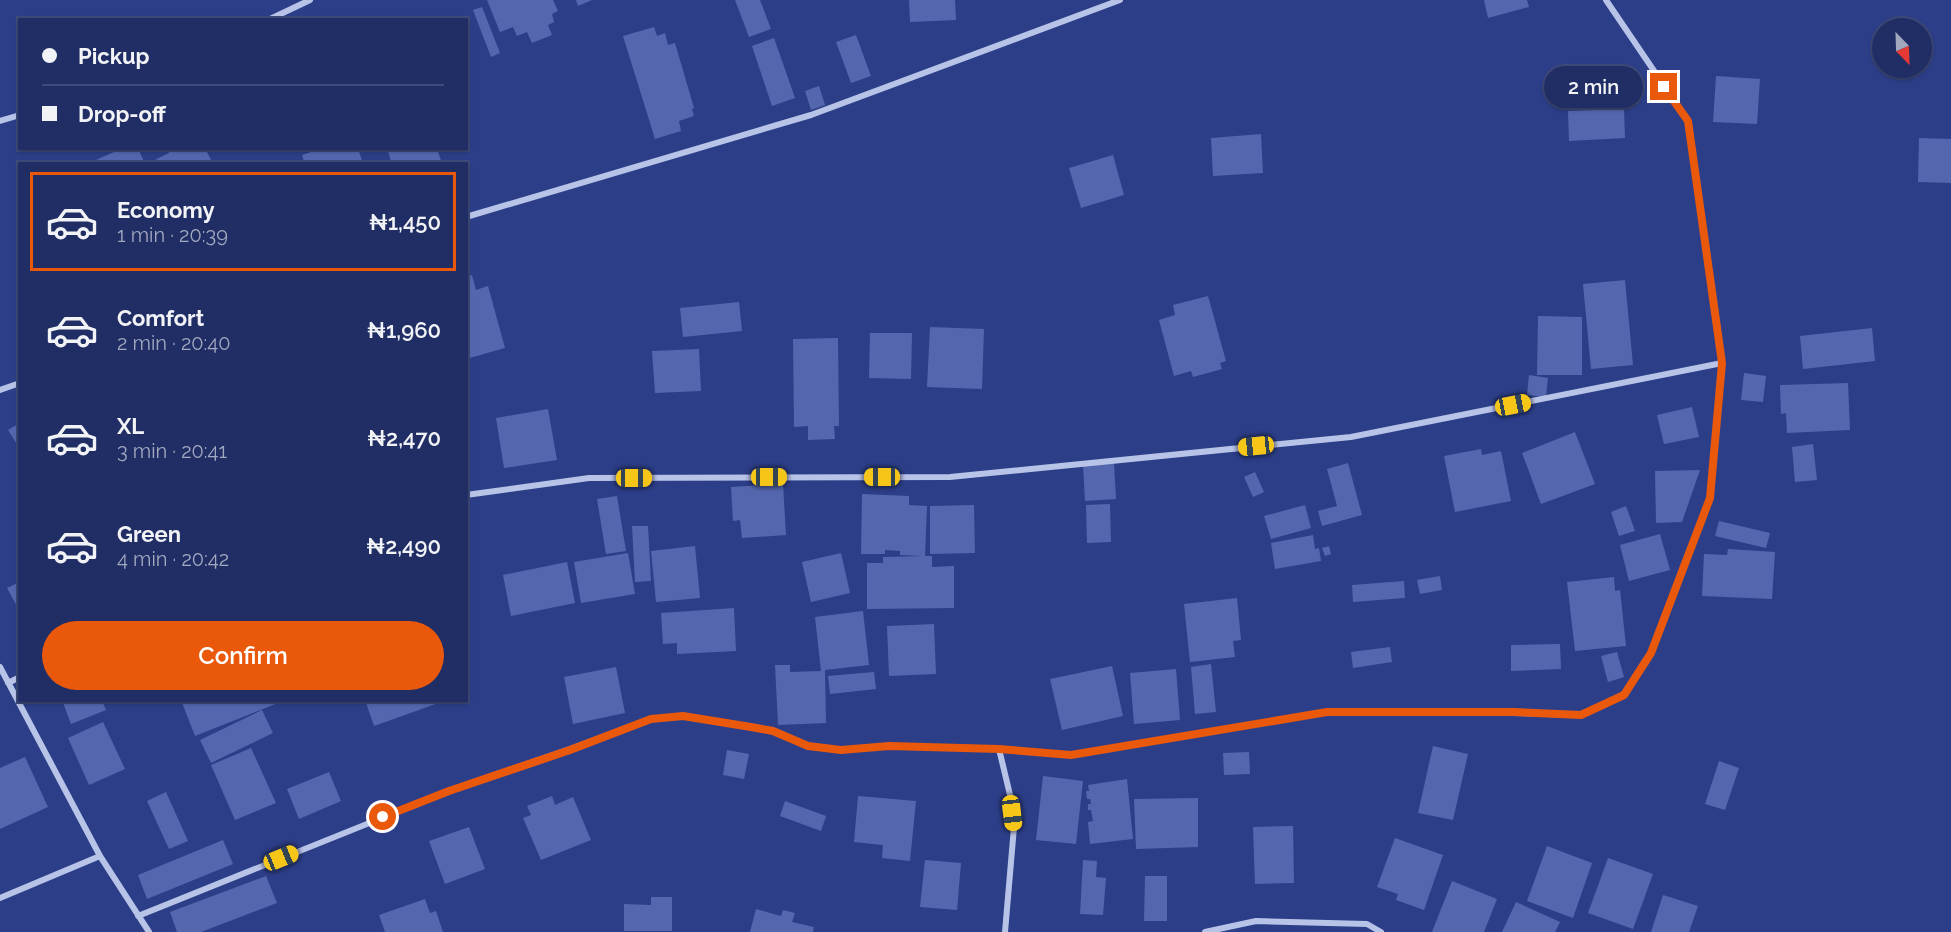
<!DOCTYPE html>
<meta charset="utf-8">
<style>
:root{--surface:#212e65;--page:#2d3a6e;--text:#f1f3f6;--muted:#a2a8bf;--line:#3e4a79;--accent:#ea580c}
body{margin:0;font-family:Raleway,sans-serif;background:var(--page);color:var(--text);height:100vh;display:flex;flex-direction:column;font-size:22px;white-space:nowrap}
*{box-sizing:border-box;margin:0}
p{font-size:20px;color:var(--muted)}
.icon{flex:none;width:33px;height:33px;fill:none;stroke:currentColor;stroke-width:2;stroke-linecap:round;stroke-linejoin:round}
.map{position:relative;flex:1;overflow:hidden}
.side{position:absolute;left:18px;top:162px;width:450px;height:540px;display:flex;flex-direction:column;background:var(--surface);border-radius:0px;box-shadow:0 2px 4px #0004,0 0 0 2px var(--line)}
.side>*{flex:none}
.guide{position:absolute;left:18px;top:18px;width:450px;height:132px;border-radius:0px;box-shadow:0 2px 4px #0004,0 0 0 2px var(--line);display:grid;align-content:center;height:132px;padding:0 24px;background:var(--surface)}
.needle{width:39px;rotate:157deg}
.buttons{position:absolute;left:1872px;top:18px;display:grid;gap:12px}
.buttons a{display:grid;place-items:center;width:60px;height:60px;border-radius:50%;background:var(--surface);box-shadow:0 2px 4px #0004,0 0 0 2px var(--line);font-size:30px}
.end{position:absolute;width:27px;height:27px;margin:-14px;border:8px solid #ea580c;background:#fff;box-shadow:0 0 0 3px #fff}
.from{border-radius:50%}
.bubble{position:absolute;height:42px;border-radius:21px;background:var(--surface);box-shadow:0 2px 4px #0004,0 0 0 2px var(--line);font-size:20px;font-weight:600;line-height:42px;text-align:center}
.car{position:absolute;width:18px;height:36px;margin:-18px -9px;border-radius:8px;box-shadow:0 0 4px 2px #0007;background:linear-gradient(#f5c518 24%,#345 0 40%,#f5c518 0 76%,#345 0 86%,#f5c518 0)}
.guide b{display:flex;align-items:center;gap:21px;height:57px;font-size:22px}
.guide b+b{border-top:2px solid var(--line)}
.guide i{width:15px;height:15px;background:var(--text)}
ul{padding:10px 0 0;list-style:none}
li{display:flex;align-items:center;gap:18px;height:99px;margin:0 12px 9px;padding:0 12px;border:3px solid transparent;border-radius:0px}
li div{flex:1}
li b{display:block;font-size:22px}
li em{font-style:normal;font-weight:600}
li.current{border-color:var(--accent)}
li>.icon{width:54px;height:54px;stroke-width:1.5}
.cta{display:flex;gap:12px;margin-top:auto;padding:12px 24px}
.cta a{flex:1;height:69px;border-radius:36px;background:var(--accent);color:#fff;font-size:24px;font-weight:600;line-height:69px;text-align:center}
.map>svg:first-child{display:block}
.building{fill:#5467ae}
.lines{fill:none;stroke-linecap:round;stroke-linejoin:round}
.street{stroke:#b8c3e8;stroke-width:6}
.route{stroke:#ea580c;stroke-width:8}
</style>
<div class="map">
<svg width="1951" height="932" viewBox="0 0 1951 932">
<rect width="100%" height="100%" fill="#2c3e87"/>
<path class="building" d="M487,0H553L558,11L552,14L554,22L548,25L552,35L532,43L527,32L517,36L513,27L500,32Z
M576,0H592L578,6Z
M735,0H760L771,29L749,37Z
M909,0H955L956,20L910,22Z
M1484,0H1527L1529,7L1488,18Z
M482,7L500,53L491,57L473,10Z
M654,27L657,36L665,33L668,45L675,43L694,108L692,109L694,116L679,121L681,131L655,139L623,36Z
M856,35L871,76L851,83L836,42Z
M774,38L795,98L772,106L752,46Z
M1716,76L1760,79L1757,124L1713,122Z
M819,86L825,105L811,110L805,91Z
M1624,109L1625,138L1569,141L1568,111Z
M1261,134L1263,173L1213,176L1211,138Z
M1919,138L1951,139V183L1918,182Z
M113,148H138L145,164H87L114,152Z
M167,148H205L213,164H154L153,161L169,153Z
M324,148H358L363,164H305L302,155Z
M387,148H437L442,164H392Z
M1113,155L1124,195L1081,208L1069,168Z
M472,275L476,290L488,286L505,348L466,359V277Z
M1625,280L1633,365L1591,369L1583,284Z
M1208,296L1226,361L1220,363L1222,369L1193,377L1191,371L1174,376L1159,320L1175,315L1173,305Z
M739,302L742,331L683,337L680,308Z
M1538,316L1582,317V375H1537Z
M930,327L984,329L982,389L927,387Z
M1872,328L1875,361L1803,369L1800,336Z
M870,333H912L911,379L869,378Z
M838,338L839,426H834L835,439L808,440V426L794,427L793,339Z
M699,349L701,391L655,393L652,351Z
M1744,373L1766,376L1763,402L1741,400Z
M1529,375L1548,378L1546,397L1527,395Z
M1848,383L1850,430L1787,433L1786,413L1781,414L1780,385Z
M1692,407L1699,437L1664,444L1657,415Z
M548,409L557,460L504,468L496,418Z
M20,423V449L8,430Z
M1575,432L1595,484L1541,504L1522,453Z
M1813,444L1817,480L1795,482L1792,447Z
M1481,449L1482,455L1501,451L1511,501L1455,512L1444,456Z
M1114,463L1116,499L1085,501L1083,465Z
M1348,463L1362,515L1322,526L1318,511L1337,506L1327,469Z
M1700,470L1682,522L1656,523L1655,471Z
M1255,472L1264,492L1253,497L1244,477Z
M783,484L786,535L742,538L740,520L733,521L731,487Z
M862,494L909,496V505L927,506L925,556H932V567L954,566V608L867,609V563H883V557L923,556L900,555V551L885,550V554H861Z
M617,496L626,551L606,554L597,499Z
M1110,504L1111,542L1087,543L1086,505Z
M974,505L975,553L930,554V506Z
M1305,505L1311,528L1271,539L1264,516Z
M1626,506L1635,531L1619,536L1611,512Z
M1719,521L1770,533L1766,548L1715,536Z
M632,526H648L651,581L635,582Z
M1660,534L1670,570L1629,581L1620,545Z
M1313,535L1315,549L1319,548L1321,561L1275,569L1271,543Z
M695,546L700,598L656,602L651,551Z
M1329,546L1331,554L1325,556L1322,548Z
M1728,549L1775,552L1772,599L1702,596L1704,554L1727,555Z
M628,553L635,594L581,603L574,562Z
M841,553L850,593L811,602L802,562Z
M567,562L575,603L511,616L503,575Z
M1440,576L1442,590L1420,594L1417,580Z
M1614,577L1615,591L1620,590L1626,646L1575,651L1567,582Z
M1404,581L1405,598L1353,602L1352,585Z
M20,582V612L7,588Z
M1237,598L1241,640L1233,641L1235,657L1190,662L1184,604Z
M734,608L736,651L677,654V643L663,644L661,613Z
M863,611L869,665L825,670L826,723L778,725L775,665H790V672L821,671L815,617Z
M934,624L936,674L889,676L887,626Z
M1560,644L1561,669L1511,671V645Z
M1390,647L1392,662L1353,668L1351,652Z
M1617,652L1624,677L1608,682L1601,656Z
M1211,664L1216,712L1195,714L1191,667Z
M1112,666L1123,716L1062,730L1050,679Z
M616,667L625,713L573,724L564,677Z
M1176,669L1180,720L1134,724L1130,673Z
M874,672L876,689L830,694L828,676Z
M62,700H102L106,710L71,724Z
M181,700H277L278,703L195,736Z
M365,700H444V701L374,726Z
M262,710L273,733L211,763L200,740Z
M103,722L125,769L89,785L68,738Z
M1433,746L1468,754L1453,820L1418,813Z
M251,748L276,803L235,820L211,765Z
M727,750L749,754L744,779L723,775Z
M1249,752L1250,774L1224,775L1223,753Z
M25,757L48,807L0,829V768Z
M1719,761L1739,768L1725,810L1705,804Z
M329,772L341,801L299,819L287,789Z
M1043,776L1083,781L1076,844L1036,840Z
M1127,779L1133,839L1090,844L1088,822L1093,821L1091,810H1088V804H1091L1090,799H1087L1086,791H1089L1088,785Z
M166,792L188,841L169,849L147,801Z
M552,796L555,805L573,797L591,840L541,860L523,818L531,815L527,806Z
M858,796L916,801L910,861L882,858L883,845L854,842Z
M1198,798V847L1136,849L1134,799Z
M785,801L826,816L821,831L780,816Z
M1293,826L1294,883L1255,884L1253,827Z
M469,827L485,869L445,884L429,841Z
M1395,838L1443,855L1424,910L1396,900L1398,894L1377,887Z
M223,840L233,864L147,899L138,875Z
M1547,846L1592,863L1573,918L1527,901Z
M1608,858L1653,874L1633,929L1588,913Z
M925,860L961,863L957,910L920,907Z
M1083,860L1097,861L1096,877L1106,878L1103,915L1080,914Z
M266,876L277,903L201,932H177L170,912Z
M1145,876H1167V921H1144Z
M1452,881L1497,899L1484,932H1432Z
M1663,895L1698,906L1689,932H1651Z
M651,897H672V931H624V904L651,905Z
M425,899L430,913L436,911L443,932H385L379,915Z
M1516,902L1560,922L1555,932H1502Z
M756,909L781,916L783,910L795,913L792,922L814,927L813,932H750Z"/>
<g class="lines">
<path class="street" d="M268,20L310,0
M0,121L20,115
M466,217L811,115L1120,0
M0,390L20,383
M466,495L589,478L950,477L1351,437L1722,363
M0,667L100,856L149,932
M8,683L20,677
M999,749L1011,799L1014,827L1005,932
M0,898L100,856
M138,916L449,791L570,749L651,719L683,716L773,731L808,746L841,750L889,746L999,749L1071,755L1327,712L1514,713L1581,715L1624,695L1651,653L1710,498L1722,363L1688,121L1606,0
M1205,932L1256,921L1367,924L1381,932"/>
</g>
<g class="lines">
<path class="route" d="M383,817L449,791L570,750L651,719L683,716L751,727L773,731L808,746L841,750L889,746L999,749L1071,755L1327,712H1514L1581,715L1624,695L1651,653L1710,498L1722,363L1688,121L1664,87"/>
</g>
</svg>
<div class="buttons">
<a><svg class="needle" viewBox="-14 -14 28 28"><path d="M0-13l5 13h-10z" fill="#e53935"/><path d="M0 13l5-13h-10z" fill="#a2a8bf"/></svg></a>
</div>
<i class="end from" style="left:383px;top:817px"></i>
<i class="end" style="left:1664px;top:87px"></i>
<div class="bubble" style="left:1544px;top:66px;width:99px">2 min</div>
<i class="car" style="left:1513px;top:405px;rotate:79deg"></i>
<i class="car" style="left:1256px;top:446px;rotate:264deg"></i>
<i class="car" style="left:769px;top:477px;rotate:90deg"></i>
<i class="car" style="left:882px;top:477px;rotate:270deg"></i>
<i class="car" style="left:634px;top:478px;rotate:90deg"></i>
<i class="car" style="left:1012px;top:813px;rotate:173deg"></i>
<i class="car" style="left:281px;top:858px;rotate:68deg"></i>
<div class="guide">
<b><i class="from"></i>Pickup</b>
<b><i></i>Drop-off</b>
</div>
<section class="side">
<ul>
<li class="current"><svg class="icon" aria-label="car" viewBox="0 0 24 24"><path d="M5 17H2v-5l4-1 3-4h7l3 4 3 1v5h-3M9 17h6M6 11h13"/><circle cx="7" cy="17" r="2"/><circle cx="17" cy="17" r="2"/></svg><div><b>Economy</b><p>1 min · 20:39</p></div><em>₦1,450</em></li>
<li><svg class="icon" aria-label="car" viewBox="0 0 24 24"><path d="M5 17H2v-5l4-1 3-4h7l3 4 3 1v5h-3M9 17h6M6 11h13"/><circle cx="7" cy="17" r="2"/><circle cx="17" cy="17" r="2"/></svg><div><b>Comfort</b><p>2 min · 20:40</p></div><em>₦1,960</em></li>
<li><svg class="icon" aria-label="car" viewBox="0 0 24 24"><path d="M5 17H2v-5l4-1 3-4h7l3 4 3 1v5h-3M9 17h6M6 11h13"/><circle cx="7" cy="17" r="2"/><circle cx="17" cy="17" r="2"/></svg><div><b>XL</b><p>3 min · 20:41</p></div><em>₦2,470</em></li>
<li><svg class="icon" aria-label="car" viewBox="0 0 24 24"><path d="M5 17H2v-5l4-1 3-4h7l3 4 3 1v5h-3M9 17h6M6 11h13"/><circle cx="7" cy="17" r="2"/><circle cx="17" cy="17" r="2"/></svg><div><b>Green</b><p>4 min · 20:42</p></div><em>₦2,490</em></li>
</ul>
<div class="cta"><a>Confirm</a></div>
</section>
</div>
